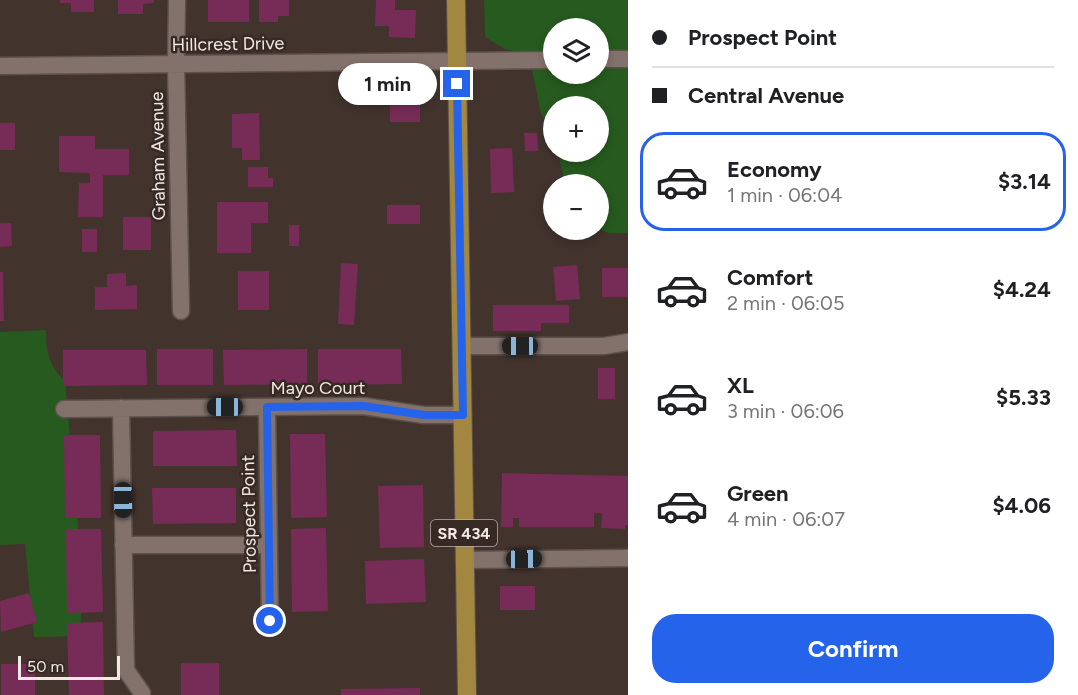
<!DOCTYPE html>
<meta charset="utf-8">
<style>
:root{--surface:#fff;--page:#f2f2f2;--text:#202124;--muted:#757577;--line:#e0e0e0;--accent:#2563eb}
body{margin:0;font-family:Figtree,sans-serif;background:var(--page);color:var(--text);height:100vh;display:flex;flex-direction:column;font-size:22px;white-space:nowrap}
*{box-sizing:border-box;margin:0}
p{font-size:20px;color:var(--muted)}
.icon{flex:none;width:33px;height:33px;fill:none;stroke:currentColor;stroke-width:2;stroke-linecap:round;stroke-linejoin:round}
.map{position:relative;flex:1;overflow:hidden}
.panel{display:flex;flex-direction:column;background:var(--surface);width:450px}
.panel>*{flex:none}
.hud{display:grid;align-content:center;height:132px;padding:0 24px;background:var(--surface)}
.buttons{position:absolute;left:543px;top:18px;display:grid;gap:12px}
.buttons a{display:grid;place-items:center;width:66px;height:66px;border-radius:50%;background:var(--surface);box-shadow:0 3px 9px #0003;font-size:30px}
.scale{position:absolute;left:18px;bottom:15px;width:102px;box-sizing:border-box;padding-left:6px;border:3px solid #f2e9e4;border-top:0;font-size:16px;line-height:21px;white-space:nowrap;color:#f2e9e4;-webkit-text-stroke:4px #372923;paint-order:stroke}
.end{position:absolute;width:27px;height:27px;margin:-14px;border:8px solid #2563eb;background:#fff;box-shadow:0 0 0 3px #fff}
.from{border-radius:50%}
.bubble{position:absolute;height:42px;border-radius:21px;background:var(--surface);box-shadow:0 3px 9px #0003;font-size:20px;font-weight:700;line-height:42px;text-align:center}
.car{position:absolute;width:18px;height:36px;margin:-18px -9px;border-radius:8px;box-shadow:0 0 4px 2px #0007;background:linear-gradient(#222 24%,#8ab4d8 0 40%,#222 0 76%,#8ab4d8 0 86%,#222 0)}
.hud b{display:flex;align-items:center;gap:21px;height:57px;font-size:22px}
.hud b+b{border-top:2px solid var(--line)}
.hud i{width:15px;height:15px;background:var(--text)}
ul{padding:0;list-style:none}
li{display:flex;align-items:center;gap:18px;height:99px;margin:0 12px 9px;padding:0 12px;border:3px solid transparent;border-radius:24px}
li div{flex:1}
li b{display:block;font-size:22px}
li em{font-style:normal;font-weight:700}
li.on{border-color:var(--accent)}
li>.icon{width:54px;height:54px;stroke-width:1.5}
.action{display:flex;gap:12px;margin-top:auto;padding:12px 24px}
.action a{flex:1;height:69px;border-radius:24px;background:var(--accent);color:#fff;font-size:24px;font-weight:700;line-height:69px;text-align:center}
main{display:flex;flex:1;min-height:0}
.map>svg:first-child{display:block}
.green{fill:#265a1f;fill-rule:evenodd}
.building{fill:#772c58}
.lines{fill:none;stroke-linecap:round;stroke-linejoin:round}
.street-casing{stroke:#5d514b;stroke-width:19}
.primary-casing{stroke:#5d514b;stroke-width:20}
.street{stroke:#83726b;stroke-width:16}
.primary{stroke:#a18740;stroke-width:18}
.route{stroke:#2563eb;stroke-width:8}
.labels{text-anchor:middle;dominant-baseline:central;stroke-width:5;stroke-linejoin:round;paint-order:stroke}
.shield{fill:#372923;stroke:#baafaa;stroke-width:1.5}
.shield-label{font-size:16px;font-weight:bold;fill:#f2e9e4}
.street-label{font-size:18px;fill:#f2e9e4;stroke:#372923}
</style>
<main>
<div class="map">
<svg width="628" height="695" viewBox="0 0 628 695">
<rect width="100%" height="100%" fill="#42332d"/>
<path class="green" d="M484,0H628V233H609L599,229L598,184H565L558,152H598V106H554L553,137L541,114L529,54L505,49L485,37ZM554,28H598V74H554Z
M46,330C46,352 49,366 65,381L83,583L80,636L34,637L25,544L0,545V332Z"/>
<path class="building" d="M60,0H94V12H71V3H60Z
M118,0H154V3L143,4V14H118Z
M208,0H249V22H208Z
M259,0H289V16H278V22H259Z
M376,0H395V10H416L415,38L389,37V26H375Z
M390,101H420V122H390Z
M259,113L260,160H242V148H232V114Z
M0,123H15V150H0Z
M524,133H537L538,151H525Z
M59,136H95V149H129V175H103V217H78L79,183H90V173L59,172Z
M512,148L514,192L491,193L490,149Z
M248,167H268V178H273V187H248Z
M217,202H268V223H251V253H217Z
M387,205H420V224H387Z
M123,217H151V250H123Z
M0,223H11L12,246L0,247Z
M289,225H299V246H289Z
M82,229H97V252H82Z
M341,263L358,264L354,325L338,324Z
M577,265L580,299L556,301L553,267Z
M602,268H628V297H602Z
M238,271H269V310H238Z
M0,272H3L4,321H0Z
M126,273V286L137,285V309L95,310V287H107V274Z
M493,305H569V323H541V331H493Z
M157,349H213V385H157Z
M307,349V384L224,385L223,350Z
M318,349H401L402,384L318,385Z
M63,350H146L147,385L63,386Z
M598,368H615V399H598Z
M236,430L237,466H153V431Z
M290,434H325L327,517L291,518Z
M64,435H100L101,518H65Z
M502,473L628,476V525H625V529L601,528L602,513H594V527H519V518H513V527H501Z
M423,485L424,547L380,548L378,486Z
M152,488H236V523L153,524Z
M326,528L328,611L292,612L291,529Z
M66,529H101L103,612L67,613Z
M424,559L426,602L366,604L365,561Z
M500,586H535V610H500Z
M29,593L37,622L1,632L0,601Z
M103,622L104,695H69L67,623Z
M181,663H219V695H181Z
M1,664H35V695H1Z
M420,688V695H341V689Z"/>
<g class="lines">
<defs>
<path id="street" d="M177,0L176,64L181,311
M598,59H628
M0,66L554,60
M462,346H604L628,342
M267,407L270,621
M121,408L126,670L142,693
M64,409L363,406L424,415H463
M123,545H269
M464,560L628,558"/>
<path id="primary" d="M456,0L467,695"/>
</defs>
<use href="#street" class="street-casing"/>
<use href="#primary" class="primary-casing"/>
<use href="#street" class="street"/>
<use href="#primary" class="primary"/>
</g>
<g class="lines">
<path class="route" d="M270,621L267,407L363,406L424,415H463L457,84"/>
</g>
<g class="labels">
<rect class="shield" x="431" y="520" width="66" height="26" rx="4.5"/>
<g class="shield-label">
<text x="464" y="533">SR 434</text>
</g>
<g class="street-label">
<text transform="translate(228 44) rotate(-1)">Hillcrest Drive</text>
<text transform="translate(158 156) rotate(-91)">Graham Avenue</text>
<text x="318" y="388">Mayo Court</text>
<text transform="translate(249 514) rotate(-91)">Prospect Point</text>
</g>
</g>
</svg>
<div class="buttons">
<a><svg class="icon" aria-label="layers" viewBox="0 0 24 24"><path d="M12 4l9 5-9 5-9-5zM3 14l9 5 9-5"/></svg></a>
<a>+</a>
<a>−</a>
</div>
<div class="scale">50 m</div>
<i class="end from" style="left:270px;top:621px"></i>
<i class="end" style="left:457px;top:84px"></i>
<div class="bubble" style="left:338px;top:63px;width:99px">1 min</div>
<i class="car" style="left:520px;top:346px;rotate:270deg"></i>
<i class="car" style="left:225px;top:407px;rotate:270deg"></i>
<i class="car" style="left:123px;top:500px;rotate:179deg"></i>
<i class="car" style="left:524px;top:559px;rotate:89deg"></i>
</div>
<section class="panel">
<div class="hud">
<b><i class="from"></i>Prospect Point</b>
<b><i></i>Central Avenue</b>
</div>
<ul>
<li class="on"><svg class="icon" aria-label="car" viewBox="0 0 24 24"><path d="M5 17H2v-5l4-1 3-4h7l3 4 3 1v5h-3M9 17h6M6 11h13"/><circle cx="7" cy="17" r="2"/><circle cx="17" cy="17" r="2"/></svg><div><b>Economy</b><p>1 min · 06:04</p></div><em>$3.14</em></li>
<li><svg class="icon" aria-label="car" viewBox="0 0 24 24"><path d="M5 17H2v-5l4-1 3-4h7l3 4 3 1v5h-3M9 17h6M6 11h13"/><circle cx="7" cy="17" r="2"/><circle cx="17" cy="17" r="2"/></svg><div><b>Comfort</b><p>2 min · 06:05</p></div><em>$4.24</em></li>
<li><svg class="icon" aria-label="car" viewBox="0 0 24 24"><path d="M5 17H2v-5l4-1 3-4h7l3 4 3 1v5h-3M9 17h6M6 11h13"/><circle cx="7" cy="17" r="2"/><circle cx="17" cy="17" r="2"/></svg><div><b>XL</b><p>3 min · 06:06</p></div><em>$5.33</em></li>
<li><svg class="icon" aria-label="car" viewBox="0 0 24 24"><path d="M5 17H2v-5l4-1 3-4h7l3 4 3 1v5h-3M9 17h6M6 11h13"/><circle cx="7" cy="17" r="2"/><circle cx="17" cy="17" r="2"/></svg><div><b>Green</b><p>4 min · 06:07</p></div><em>$4.06</em></li>
</ul>
<div class="action"><a>Confirm</a></div>
</section>
</main>
